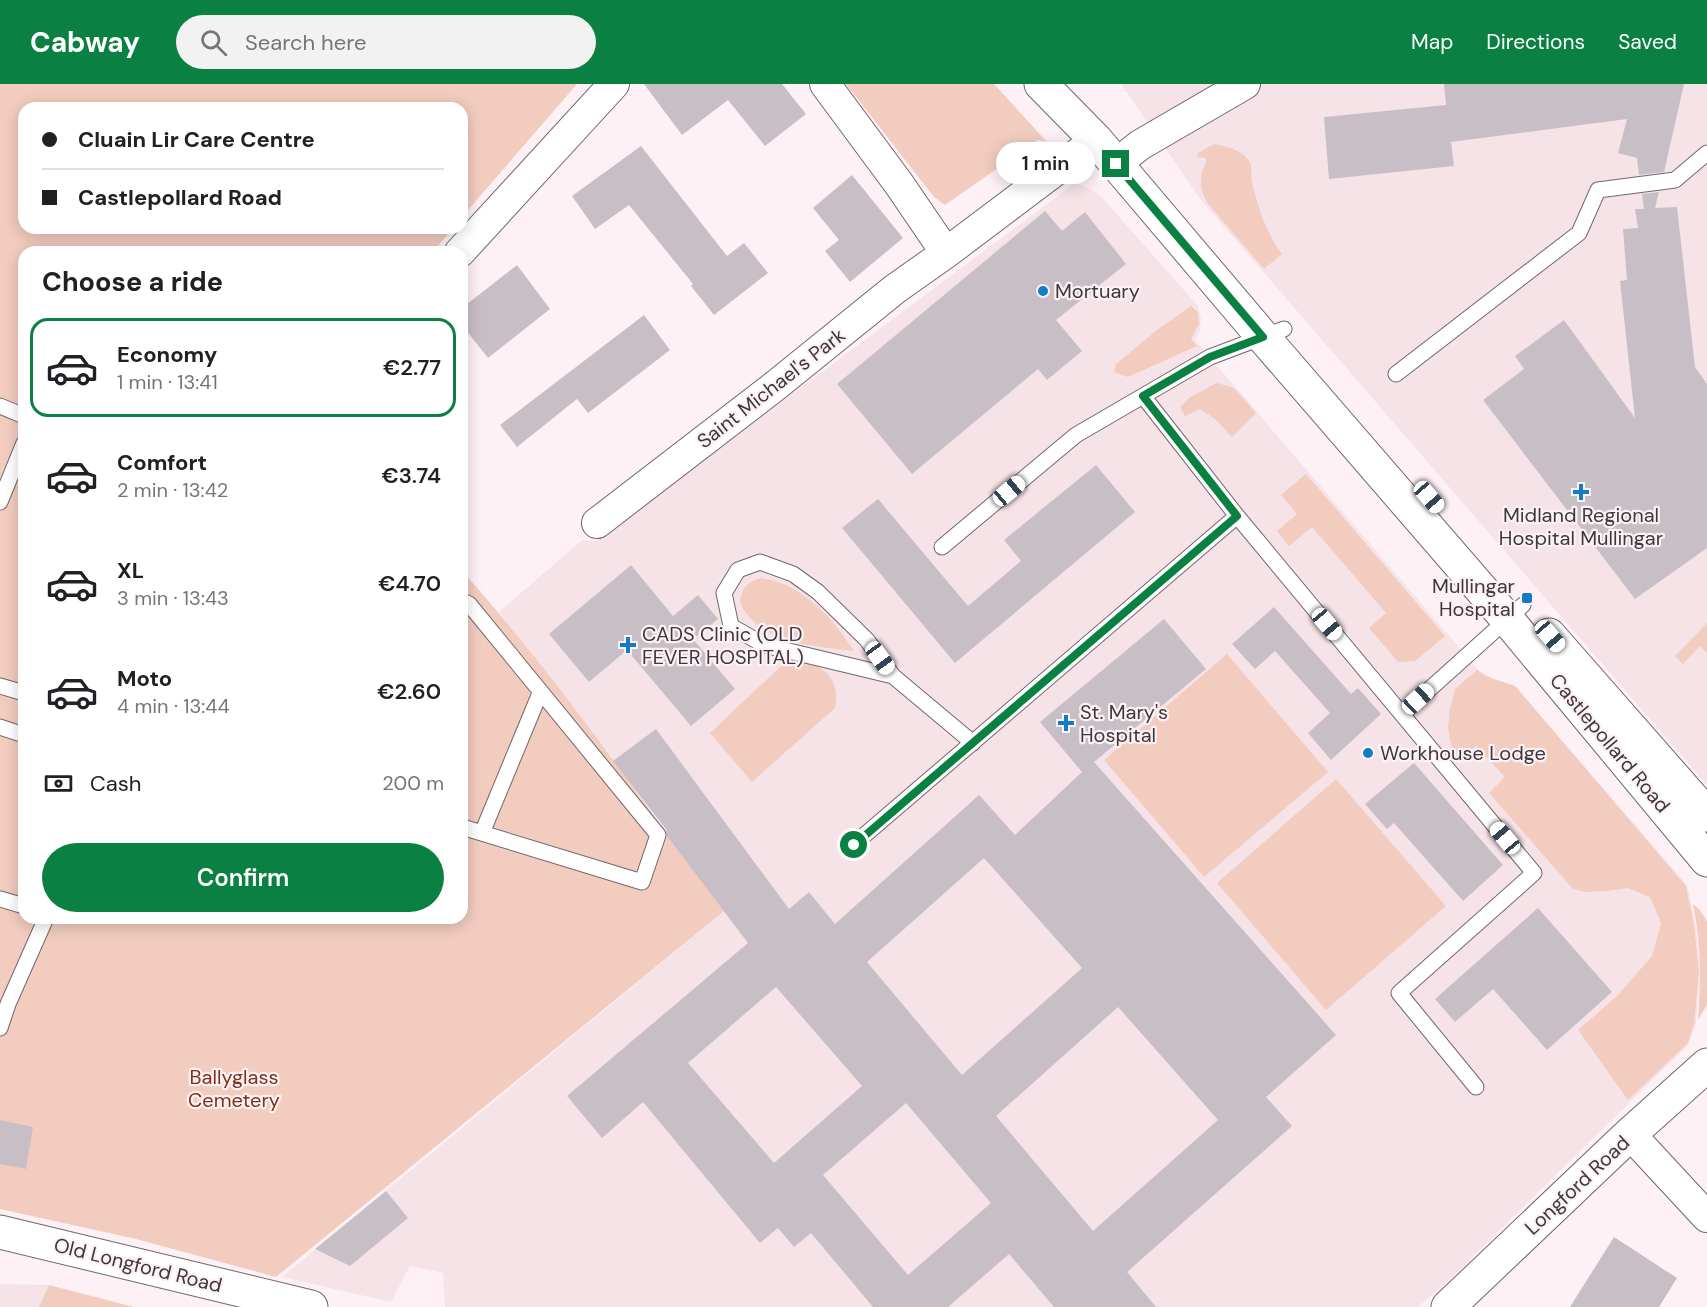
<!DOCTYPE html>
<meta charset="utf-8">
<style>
:root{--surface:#fff;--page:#f2f2f2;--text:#202124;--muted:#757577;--line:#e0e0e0;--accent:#0b8043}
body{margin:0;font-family:"DM Sans",sans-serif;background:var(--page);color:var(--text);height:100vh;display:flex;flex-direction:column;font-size:22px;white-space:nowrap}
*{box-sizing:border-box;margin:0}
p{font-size:20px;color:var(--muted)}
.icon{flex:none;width:33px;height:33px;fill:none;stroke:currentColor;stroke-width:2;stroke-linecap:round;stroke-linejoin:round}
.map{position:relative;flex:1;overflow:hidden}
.drawer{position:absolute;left:18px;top:162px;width:450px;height:678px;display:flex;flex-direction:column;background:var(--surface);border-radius:18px;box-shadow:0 3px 15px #0003}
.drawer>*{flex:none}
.banner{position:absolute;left:18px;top:18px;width:450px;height:132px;border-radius:18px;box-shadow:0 3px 15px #0003;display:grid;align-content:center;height:132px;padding:0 24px;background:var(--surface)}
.end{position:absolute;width:27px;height:27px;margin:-14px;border:8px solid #0b8043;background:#fff;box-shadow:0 0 0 3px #fff}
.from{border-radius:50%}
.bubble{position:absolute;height:42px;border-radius:21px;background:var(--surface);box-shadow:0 3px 15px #0003;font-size:20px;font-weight:600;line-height:42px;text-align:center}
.car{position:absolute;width:18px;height:36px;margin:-18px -9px;border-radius:8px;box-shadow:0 0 4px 2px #0007;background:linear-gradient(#fff 24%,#345 0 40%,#fff 0 76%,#345 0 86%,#fff 0)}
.banner b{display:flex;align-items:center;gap:21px;height:57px;font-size:22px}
.banner b+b{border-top:2px solid var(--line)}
.banner i{width:15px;height:15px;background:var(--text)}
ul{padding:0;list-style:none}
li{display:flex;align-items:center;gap:18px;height:99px;margin:0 12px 9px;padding:0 12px;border:3px solid transparent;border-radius:18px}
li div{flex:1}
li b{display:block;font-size:22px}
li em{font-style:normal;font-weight:600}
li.selected{border-color:var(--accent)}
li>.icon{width:54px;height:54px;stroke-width:1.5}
h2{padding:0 24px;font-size:27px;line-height:72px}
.pay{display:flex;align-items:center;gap:15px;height:66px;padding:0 24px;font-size:22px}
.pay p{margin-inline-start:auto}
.primary-button{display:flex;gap:12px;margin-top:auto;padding:12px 24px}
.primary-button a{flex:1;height:69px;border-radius:36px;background:var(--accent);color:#fff;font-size:24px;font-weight:600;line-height:69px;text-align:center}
header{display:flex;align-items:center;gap:36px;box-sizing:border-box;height:84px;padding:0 30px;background:var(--accent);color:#fff}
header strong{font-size:28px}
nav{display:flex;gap:33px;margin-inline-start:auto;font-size:21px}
.search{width:420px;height:54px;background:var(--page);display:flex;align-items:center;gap:15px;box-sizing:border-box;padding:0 21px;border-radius:33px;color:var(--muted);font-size:22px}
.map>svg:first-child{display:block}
.built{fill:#f6e3e8}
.green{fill:#f2ccbf}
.building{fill:#c8bfc6;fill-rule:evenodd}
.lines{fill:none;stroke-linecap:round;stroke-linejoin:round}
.lane-casing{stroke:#71676a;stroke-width:17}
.street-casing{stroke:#71676a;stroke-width:32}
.secondary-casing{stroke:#71676a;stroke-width:35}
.lane{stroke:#fff;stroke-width:15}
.street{stroke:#fff;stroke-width:30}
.secondary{stroke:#fff;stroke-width:33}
.route{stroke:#0b8043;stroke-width:8}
.poi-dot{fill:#127cc6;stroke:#fdf1f5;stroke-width:2}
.labels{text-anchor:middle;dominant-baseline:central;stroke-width:4.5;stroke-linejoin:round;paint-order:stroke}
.poi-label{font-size:20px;fill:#3d393a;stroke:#fdf1f5;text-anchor:start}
.street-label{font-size:20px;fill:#3d393a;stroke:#fdf1f5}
.park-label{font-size:20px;fill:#793418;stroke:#fdf1f5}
</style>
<header>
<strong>Cabway</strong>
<div class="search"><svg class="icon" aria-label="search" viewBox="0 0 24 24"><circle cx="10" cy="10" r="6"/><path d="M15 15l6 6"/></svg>Search here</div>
<nav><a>Map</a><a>Directions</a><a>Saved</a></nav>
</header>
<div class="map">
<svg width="1707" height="1223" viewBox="0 0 1707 1223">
<rect width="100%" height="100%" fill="#fdf1f5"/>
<path class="built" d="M1121,0H1707V701L1201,116Z
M1074,100L1082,101L1100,111L1198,222L1201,234L1200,246L1195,256L1482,590L1515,602L1687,801L1696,841L1700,888L1696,940L1688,961L1449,1196L1418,1223H445L443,1189L410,1182L391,1218L282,1193L724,827L613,677L499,528L582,456L595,457Z
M0,1200L49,1201L39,1223H0Z"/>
<path class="green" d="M0,0H577L462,133V24H24V144H453L433,168H24V834H462V487C558,593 638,713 724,827L276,1193L136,1155L0,1125Z
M846,0H994L1046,57L1038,56L945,121L934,113Z
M1214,60C1226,62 1244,66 1250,79C1252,84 1251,92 1252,98C1258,123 1266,149 1282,170L1264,185L1209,121C1202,110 1199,100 1202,88C1204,82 1207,80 1206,74L1197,73L1198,69Z
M1191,222L1198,228L1199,240L1191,255L1197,262L1128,293L1114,288L1116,280L1157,246Z
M1217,299L1234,304L1256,329L1232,353L1215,335L1200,325L1185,332L1180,323L1190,313Z
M1306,390L1445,552L1415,577L1398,578L1369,544L1386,529L1312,443L1289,462L1277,447L1297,430L1281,411Z
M761,494C802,499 833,534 854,567C816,562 772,561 746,529C742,524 739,519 741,512C743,502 752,496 761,494Z
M1707,539V569L1700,562L1683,580L1675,572Z
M1227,570L1328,688L1204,793L1104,676Z
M807,577C831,588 839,598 835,624L752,698L710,649L781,582Z
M1477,586L1490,594L1515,602L1686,802L1694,842L1699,888L1694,940L1688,959L1628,1016L1578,946L1618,911L1652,872L1661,839L1650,813L1628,804L1608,807L1586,808L1573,805L1489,709L1505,693L1476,662L1460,676L1452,665L1448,644L1450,625L1455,605Z
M1336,695L1446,822L1326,926L1217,799Z
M1693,820L1699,825L1707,837V921L1698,936C1701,895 1701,860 1693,820Z
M49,1201L134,1223H39Z"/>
<path class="building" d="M644,0H782L806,30L765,62L728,16L682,51Z
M1444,0H1684L1664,88L1639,91L1637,74L1618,69L1627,35L1451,58L1454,82L1329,95L1324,33L1446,21Z
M641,62L727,172L744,159L768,189L714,231L691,202L693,200L629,121L595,145L572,112Z
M852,91L903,154L850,198L825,167L839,156L813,124Z
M1659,108L1655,124L1677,123L1695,283L1707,300V464L1635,515L1483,316L1524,285L1515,272L1564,236L1635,334L1620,197L1627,196L1623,145L1638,144L1635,125H1644L1642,110Z
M1045,127L1062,147L1085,128L1126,180L1056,236L1082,267L1047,296L1038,285L912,390L837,300Z
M517,181L550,225L488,274L462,241V224Z
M644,231L670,266L588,329L577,315L517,363L500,341Z
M1096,381L1135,428L955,579L842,444L878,415L968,522L1021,477L1004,456Z
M631,481L673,532L698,511L718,535L693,555L735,605L691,642L627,566L589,598L549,550Z
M1274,523L1351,610L1358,604L1381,630L1331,676L1308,649L1330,629L1275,567L1255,585L1232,560Z
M1164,535L1206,585L1094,678L1336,951L1266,1013L1292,1042L1127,1188L1156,1223H1054L1009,1170L948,1223H873L811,1149L794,1163L778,1144L760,1159L643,1018L602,1054L567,1012L748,859L667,752L666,745L613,677L656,645L789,825L809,808L835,840L979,711L1015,751L1082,688L1040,638ZM984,774L1082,884L962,991L867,878ZM776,903L862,1002L774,1079L688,979ZM1118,923L1218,1036L1093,1147L996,1032ZM906,1019L991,1119L908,1191L823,1091Z
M1414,679L1503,781L1463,817L1394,739L1387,745L1365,720Z
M1538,824L1612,908L1547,966L1493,905L1455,938L1435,915Z
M0,1036L33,1043L26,1085L0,1080Z
M386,1107L408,1134L350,1182L315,1165Z
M1614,1153L1677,1194L1659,1223H1570Z"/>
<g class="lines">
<defs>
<path id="lane" d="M1396,290L1579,149L1598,106L1675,96L1707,69
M1143,312L1237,432L1534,789L1399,909L1476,1003
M0,322L24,332
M0,418L24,359
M942,463L1076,351L1210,273L1284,245
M462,517L469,520L658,751L642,798L462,743
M893,592L867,556L818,508L793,490L760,478L738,486L724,509L731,542L764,561L893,592L973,659
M0,602L24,609
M1402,630L1523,521
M0,643L24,651
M482,749L540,609
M853,761L1237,432
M0,815L24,822
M0,944L8,920L46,834"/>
<path id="street" d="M825,0L899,100L946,169
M1116,80L1140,61L1245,0
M460,168L614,0
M597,439L775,302L895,205L946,169L1096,56
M1630,1050L1707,1133"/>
<path id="secondary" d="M1041,0L1096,56L1263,253L1507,535L1707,776
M1549,551L1707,731
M0,1148L311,1223
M1448,1223L1630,1050L1707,981"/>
</defs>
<use href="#lane" class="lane-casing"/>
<use href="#street" class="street-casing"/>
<use href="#secondary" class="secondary-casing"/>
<use href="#lane" class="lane"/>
<use href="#street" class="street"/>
<use href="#secondary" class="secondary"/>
</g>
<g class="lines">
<path class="route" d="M854,761L1237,432L1143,312L1210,273L1263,253L1116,80"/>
</g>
<g class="poi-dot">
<circle cx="1043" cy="207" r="6"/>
<path d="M1578 399h6v6h6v6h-6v6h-6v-6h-6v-6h6z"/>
<rect x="1521" y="508" width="12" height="12" rx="3"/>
<path d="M625 552h6v6h6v6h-6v6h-6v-6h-6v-6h6z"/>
<path d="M1063 630h6v6h6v6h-6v6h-6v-6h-6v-6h6z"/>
<circle cx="1368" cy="669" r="6"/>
</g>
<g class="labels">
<g class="poi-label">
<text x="1055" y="207">Mortuary</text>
<text x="1581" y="431" text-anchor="middle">Midland Regional<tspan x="1581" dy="23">Hospital Mullingar</tspan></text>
<text x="1515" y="502" text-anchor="end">Mullingar<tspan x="1515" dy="23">Hospital</tspan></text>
<text x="642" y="550">CADS Clinic (OLD<tspan x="642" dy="23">FEVER HOSPITAL)</tspan></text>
<text x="1080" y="628">St. Mary's<tspan x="1080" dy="23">Hospital</tspan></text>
<text x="1380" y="669">Workhouse Lodge</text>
</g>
<g class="street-label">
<text transform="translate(771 304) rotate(-38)">Saint Michael's Park</text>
<text transform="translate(1610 659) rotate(50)">Castlepollard Road</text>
<text transform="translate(1577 1101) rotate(-43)">Longford Road</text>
<text transform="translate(138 1181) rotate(14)">Old Longford Road</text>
</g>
<g class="park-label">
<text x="234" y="993">Ballyglass<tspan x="234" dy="23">Cemetery</tspan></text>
</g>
</g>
</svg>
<i class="end from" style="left:854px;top:761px"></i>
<i class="end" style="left:1116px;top:80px"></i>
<div class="bubble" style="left:996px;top:58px;width:99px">1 min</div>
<i class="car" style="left:1009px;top:407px;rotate:50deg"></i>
<i class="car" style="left:1429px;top:413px;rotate:139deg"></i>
<i class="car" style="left:1327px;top:540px;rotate:140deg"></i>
<i class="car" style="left:1550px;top:552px;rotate:139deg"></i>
<i class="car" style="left:880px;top:574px;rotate:144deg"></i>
<i class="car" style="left:1418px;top:615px;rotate:47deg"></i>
<i class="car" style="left:1505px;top:754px;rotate:320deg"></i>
<div class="banner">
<b><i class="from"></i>Cluain Lir Care Centre</b>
<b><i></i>Castlepollard Road</b>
</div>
<section class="drawer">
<h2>Choose a ride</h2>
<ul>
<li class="selected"><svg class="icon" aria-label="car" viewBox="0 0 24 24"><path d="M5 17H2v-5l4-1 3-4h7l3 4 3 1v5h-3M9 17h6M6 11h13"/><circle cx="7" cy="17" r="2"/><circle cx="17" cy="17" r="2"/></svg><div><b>Economy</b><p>1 min · 13:41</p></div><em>€2.77</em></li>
<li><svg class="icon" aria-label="car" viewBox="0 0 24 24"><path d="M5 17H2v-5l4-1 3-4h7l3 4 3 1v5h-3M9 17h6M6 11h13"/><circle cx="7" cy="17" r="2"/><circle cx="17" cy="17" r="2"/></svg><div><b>Comfort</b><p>2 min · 13:42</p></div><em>€3.74</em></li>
<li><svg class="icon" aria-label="car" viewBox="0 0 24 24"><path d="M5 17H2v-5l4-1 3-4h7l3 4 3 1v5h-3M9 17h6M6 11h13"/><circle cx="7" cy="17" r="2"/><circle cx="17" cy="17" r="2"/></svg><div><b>XL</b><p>3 min · 13:43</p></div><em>€4.70</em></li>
<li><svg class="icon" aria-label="car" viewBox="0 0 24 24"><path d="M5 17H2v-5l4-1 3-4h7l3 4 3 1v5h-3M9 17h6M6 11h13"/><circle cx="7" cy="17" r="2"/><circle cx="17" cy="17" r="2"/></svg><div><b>Moto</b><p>4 min · 13:44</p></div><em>€2.60</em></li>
</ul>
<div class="pay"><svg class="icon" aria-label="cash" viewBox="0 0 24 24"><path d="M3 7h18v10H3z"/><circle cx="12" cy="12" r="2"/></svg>Cash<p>200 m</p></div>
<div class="primary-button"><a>Confirm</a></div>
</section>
</div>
